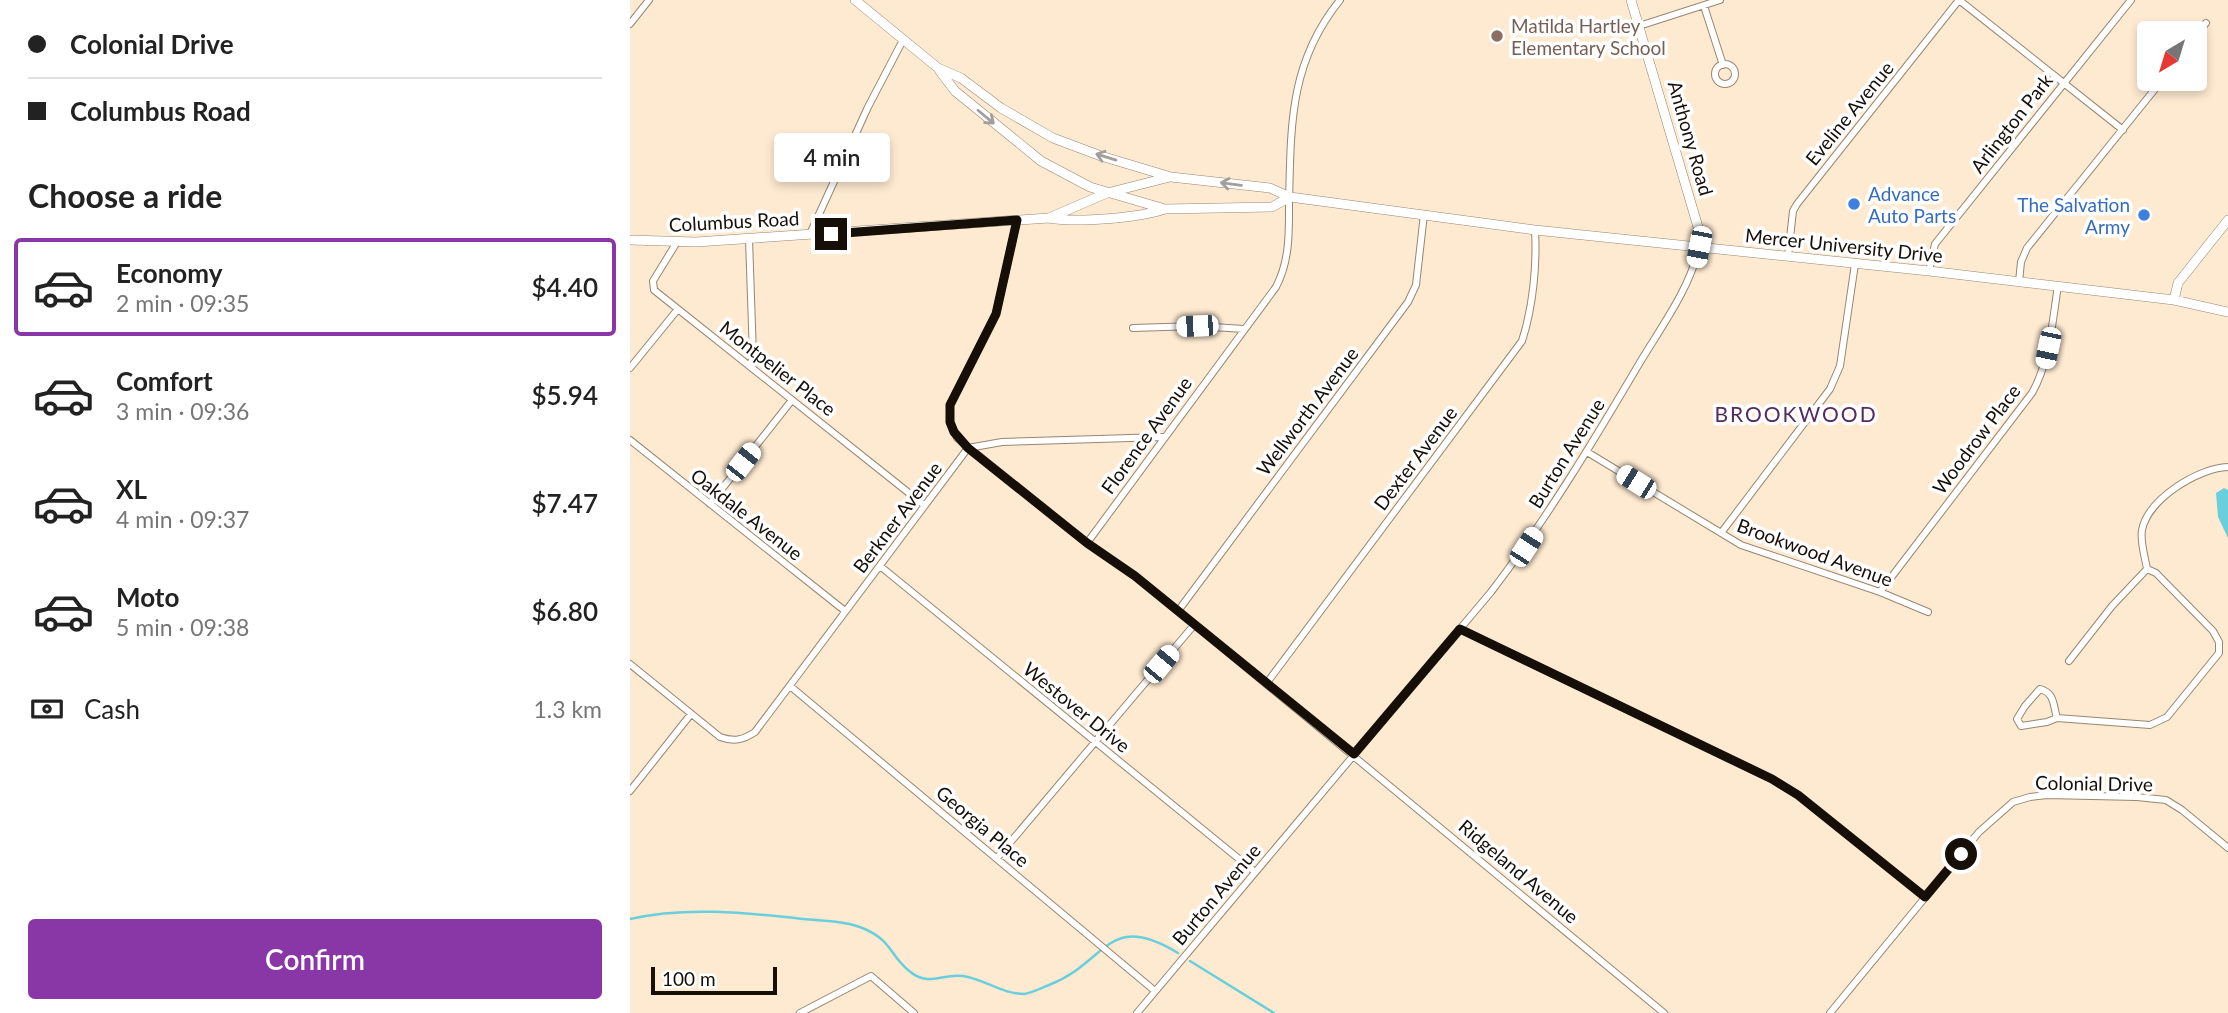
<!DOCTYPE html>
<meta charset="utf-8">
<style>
:root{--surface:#fff;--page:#f6f6f6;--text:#222;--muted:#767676;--line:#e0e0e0;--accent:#8937a7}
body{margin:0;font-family:Lato,sans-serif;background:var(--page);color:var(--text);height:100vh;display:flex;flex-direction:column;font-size:26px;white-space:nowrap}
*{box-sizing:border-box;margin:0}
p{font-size:23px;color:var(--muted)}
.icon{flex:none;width:38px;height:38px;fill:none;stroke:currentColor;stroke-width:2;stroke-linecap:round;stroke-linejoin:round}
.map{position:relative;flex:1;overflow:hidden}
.drawer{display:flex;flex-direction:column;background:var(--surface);width:630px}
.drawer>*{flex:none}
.banner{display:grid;align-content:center;height:154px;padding:0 28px;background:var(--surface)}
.needle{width:46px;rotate:218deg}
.tools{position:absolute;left:1507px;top:21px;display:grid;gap:14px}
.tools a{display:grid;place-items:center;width:70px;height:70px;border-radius:7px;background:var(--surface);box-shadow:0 4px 10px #0003;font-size:35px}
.scale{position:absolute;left:21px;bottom:18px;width:126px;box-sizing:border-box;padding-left:7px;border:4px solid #150f07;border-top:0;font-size:19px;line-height:24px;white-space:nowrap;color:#150f07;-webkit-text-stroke:5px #fff;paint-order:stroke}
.end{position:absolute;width:32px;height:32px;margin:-16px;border:9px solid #150f07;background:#fff;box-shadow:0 0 0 4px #fff}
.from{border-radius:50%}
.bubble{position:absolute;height:49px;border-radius:7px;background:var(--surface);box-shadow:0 4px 10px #0003;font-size:23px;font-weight:600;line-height:49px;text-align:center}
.car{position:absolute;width:21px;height:42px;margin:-21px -10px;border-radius:9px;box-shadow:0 0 5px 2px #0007;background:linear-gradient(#fff 24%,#345 0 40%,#fff 0 76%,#345 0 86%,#fff 0)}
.banner b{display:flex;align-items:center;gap:24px;height:66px;font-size:26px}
.banner b+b{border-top:2px solid var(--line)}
.banner i{width:18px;height:18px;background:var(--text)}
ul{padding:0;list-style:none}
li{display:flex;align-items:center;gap:21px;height:98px;margin:0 14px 10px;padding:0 14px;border:4px solid transparent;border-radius:7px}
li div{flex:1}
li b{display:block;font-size:26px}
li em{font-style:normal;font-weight:600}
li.current{border-color:var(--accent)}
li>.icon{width:63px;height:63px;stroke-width:1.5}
h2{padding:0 28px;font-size:32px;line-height:84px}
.pay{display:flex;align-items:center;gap:18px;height:77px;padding:0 28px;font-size:26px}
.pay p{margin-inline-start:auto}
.action{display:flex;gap:14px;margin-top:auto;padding:14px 28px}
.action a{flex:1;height:80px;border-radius:7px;background:var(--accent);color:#fff;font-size:28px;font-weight:600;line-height:80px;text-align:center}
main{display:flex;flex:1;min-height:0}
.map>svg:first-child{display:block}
.water{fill:#6acfdc}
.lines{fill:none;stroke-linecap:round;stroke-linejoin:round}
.stream{stroke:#6acfdc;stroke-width:2.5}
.street-casing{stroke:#988670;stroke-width:8}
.secondary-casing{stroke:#988670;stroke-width:10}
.street{stroke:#fff;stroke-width:6}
.secondary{stroke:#fff;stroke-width:9}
.oneway{stroke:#a19f9c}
.route{stroke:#150f07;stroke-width:9}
.education-dot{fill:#8d6e63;stroke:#fff;stroke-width:2.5}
.shop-dot{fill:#3f7fe0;stroke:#fff;stroke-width:2.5}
.labels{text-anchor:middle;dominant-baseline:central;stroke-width:7;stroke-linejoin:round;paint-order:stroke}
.education-label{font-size:19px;fill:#785e54;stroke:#fff;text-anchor:start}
.street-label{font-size:19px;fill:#150f07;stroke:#fff}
.shop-label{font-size:19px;fill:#366cbe;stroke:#fff;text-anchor:start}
.neighbourhood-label{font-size:21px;letter-spacing:2px;fill:#512b61;stroke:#fff}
</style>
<main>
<section class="drawer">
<div class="banner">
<b><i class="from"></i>Colonial Drive</b>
<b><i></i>Columbus Road</b>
</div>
<h2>Choose a ride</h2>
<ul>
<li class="current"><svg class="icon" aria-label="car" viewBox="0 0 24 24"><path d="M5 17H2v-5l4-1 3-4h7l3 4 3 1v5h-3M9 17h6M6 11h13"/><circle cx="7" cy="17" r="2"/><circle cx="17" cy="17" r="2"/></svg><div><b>Economy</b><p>2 min · 09:35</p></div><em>$4.40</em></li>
<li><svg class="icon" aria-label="car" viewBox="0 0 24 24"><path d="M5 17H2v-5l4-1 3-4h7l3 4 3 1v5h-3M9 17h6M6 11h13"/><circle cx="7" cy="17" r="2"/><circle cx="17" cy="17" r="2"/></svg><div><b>Comfort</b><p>3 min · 09:36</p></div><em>$5.94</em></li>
<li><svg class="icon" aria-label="car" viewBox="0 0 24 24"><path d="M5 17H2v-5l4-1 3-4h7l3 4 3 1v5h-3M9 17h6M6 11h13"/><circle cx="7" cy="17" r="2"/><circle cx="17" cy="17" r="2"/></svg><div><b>XL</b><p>4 min · 09:37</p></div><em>$7.47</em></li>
<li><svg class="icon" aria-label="car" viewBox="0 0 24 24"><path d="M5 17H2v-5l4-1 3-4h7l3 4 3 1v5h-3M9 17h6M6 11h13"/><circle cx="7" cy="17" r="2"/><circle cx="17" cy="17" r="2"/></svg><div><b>Moto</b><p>5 min · 09:38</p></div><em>$6.80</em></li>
</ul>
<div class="pay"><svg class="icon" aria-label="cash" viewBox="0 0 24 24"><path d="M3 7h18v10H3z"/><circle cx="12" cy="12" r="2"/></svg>Cash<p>1.3 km</p></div>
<div class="action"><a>Confirm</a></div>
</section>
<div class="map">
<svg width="1598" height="1013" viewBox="0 0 1598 1013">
<rect width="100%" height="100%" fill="#feead1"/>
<path class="water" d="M1594,488L1598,490V538L1588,517L1586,493Z"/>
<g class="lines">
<path class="stream" d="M0,919C56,906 118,913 174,919C194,921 218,921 237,930C262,942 260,955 278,970C298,988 311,973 333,976C354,979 372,994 394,994C402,993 411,988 419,985C478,962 477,910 548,953
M560,961L644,1013"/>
<defs>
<path id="street" d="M1329,0L1493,130
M1074,6L1093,65
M0,24L19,0
M1009,26L1090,0
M1564,38L1576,23
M1085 74a10 10 0 1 1 20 0a10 10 0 1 1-20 0Z
M387,220L366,314L320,405V422L327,438L457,543L505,576L548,611L1034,1013
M180,234L238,107L273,40
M119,239L123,356L120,366
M47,242L23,281L24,290L294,505
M1158,256L1163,211L1167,204L1329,0
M1299,271L1305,244L1501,0
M1389,282L1391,262L1397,248L1533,79
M503,328L567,326L614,329
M0,368L48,309
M0,440L215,611
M338,448L372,442L533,437
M957,452L1111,545L1250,592L1298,612
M80,504L162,400
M1091,533L1200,389L1210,366L1225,264
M457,543L646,287C660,260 659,233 659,203C661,126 659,63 710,0
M250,566L625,872
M1250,592L1402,393C1420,361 1422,323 1428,286
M548,611L778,302L786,285L794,214
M830,629L1142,779L1168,795L1295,897
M1439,661L1482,606L1517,569
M0,664L90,737C104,742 113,740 125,732L338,448
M636,684L892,341C903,307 907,265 905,230
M160,686L525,991
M1410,689C1425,693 1423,705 1427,718L1417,722L1391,726L1387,719L1395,706Z
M1427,718L1520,725L1537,717L1589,653V642L1583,631L1526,573L1517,569C1515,557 1510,542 1512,530C1518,499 1568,468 1598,467
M0,791L61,714
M367,858L564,625
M170,1013L241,976L284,1013
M507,1013L861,592C916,520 963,442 1009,364C1031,327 1060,289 1069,247
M1200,1013L1349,832L1383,802L1400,797L1417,795L1507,797L1536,800L1552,810L1598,848"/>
<path id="secondary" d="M225,0L308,68L331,78L371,108L423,138L471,156L541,177L640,188L660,197L905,230L1299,271L1544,300L1598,312
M1001,0L1068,227L1069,247
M309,70L325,91L411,161L460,187L535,209L642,207L660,197
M419,218L477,193L540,177
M0,240L66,242L419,218C447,223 508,218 535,209
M1544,300L1548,283L1598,220"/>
</defs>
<use href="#street" class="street-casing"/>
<use href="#secondary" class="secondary-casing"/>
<use href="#street" class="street"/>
<use href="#secondary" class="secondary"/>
</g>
<defs><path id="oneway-shaft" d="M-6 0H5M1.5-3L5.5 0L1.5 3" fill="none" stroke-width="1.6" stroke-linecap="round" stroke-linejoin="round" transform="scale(1.75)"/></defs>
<g class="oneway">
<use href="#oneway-shaft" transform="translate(356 117) rotate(40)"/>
<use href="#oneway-shaft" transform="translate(476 157) rotate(-163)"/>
<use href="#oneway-shaft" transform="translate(601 184) rotate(-173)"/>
</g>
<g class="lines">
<path class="route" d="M201,234L387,220L366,314L320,405V422L324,432L338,448L457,543L505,576L724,754L830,629L1142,779L1168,795L1295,897L1331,854"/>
</g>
<circle class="education-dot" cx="867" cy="36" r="7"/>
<g class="shop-dot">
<circle cx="1224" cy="204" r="7"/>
<circle cx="1514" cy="215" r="7"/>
</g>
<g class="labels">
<g class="education-label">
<text x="881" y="25">Matilda Hartley<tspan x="881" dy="22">Elementary School</tspan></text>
</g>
<g class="street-label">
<text transform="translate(1219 113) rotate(-51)">Eveline Avenue</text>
<text transform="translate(1381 123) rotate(-52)">Arlington Park</text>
<text transform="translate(1061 138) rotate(74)">Anthony Road</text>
<text transform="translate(104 221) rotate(-3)">Columbus Road</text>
<text transform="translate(1214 245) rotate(6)">Mercer University Drive</text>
<text transform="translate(148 368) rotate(38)">Montpelier Place</text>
<text transform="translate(677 411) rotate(-53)">Wellworth Avenue</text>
<text transform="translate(516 435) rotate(-54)">Florence Avenue</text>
<text transform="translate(1346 439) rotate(-53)">Woodrow Place</text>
<text transform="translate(936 453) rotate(-58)">Burton Avenue</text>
<text transform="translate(785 458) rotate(-53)">Dexter Avenue</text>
<text transform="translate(117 514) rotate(38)">Oakdale Avenue</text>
<text transform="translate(267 517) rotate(-53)">Berkner Avenue</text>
<text transform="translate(1185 552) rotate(20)">Brookwood Avenue</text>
<text transform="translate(447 707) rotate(39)">Westover Drive</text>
<text transform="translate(1464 783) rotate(1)">Colonial Drive</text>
<text transform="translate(353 826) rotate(40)">Georgia Place</text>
<text transform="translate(889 871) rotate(40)">Ridgeland Avenue</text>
<text transform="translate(586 894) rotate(-50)">Burton Avenue</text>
</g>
<g class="shop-label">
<text x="1238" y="193">Advance<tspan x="1238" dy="22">Auto Parts</tspan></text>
<text x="1500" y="204" text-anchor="end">The Salvation<tspan x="1500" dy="22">Army</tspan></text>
</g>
<g class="neighbourhood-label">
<text x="1166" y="413">BROOKWOOD</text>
</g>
</g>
</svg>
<div class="tools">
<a><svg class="needle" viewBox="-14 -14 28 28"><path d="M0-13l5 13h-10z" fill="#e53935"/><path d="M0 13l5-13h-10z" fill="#767676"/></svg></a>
</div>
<div class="scale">100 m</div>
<i class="end from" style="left:1331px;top:854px"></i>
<i class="end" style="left:201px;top:234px"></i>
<div class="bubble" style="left:144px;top:133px;width:116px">4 min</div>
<i class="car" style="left:1069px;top:247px;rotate:191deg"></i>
<i class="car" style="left:567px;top:326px;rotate:268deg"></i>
<i class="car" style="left:1418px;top:348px;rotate:192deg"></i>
<i class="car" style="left:113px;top:462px;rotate:38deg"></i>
<i class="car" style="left:1006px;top:482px;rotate:302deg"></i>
<i class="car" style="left:896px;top:547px;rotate:33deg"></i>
<i class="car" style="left:531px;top:664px;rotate:40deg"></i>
</div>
</main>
